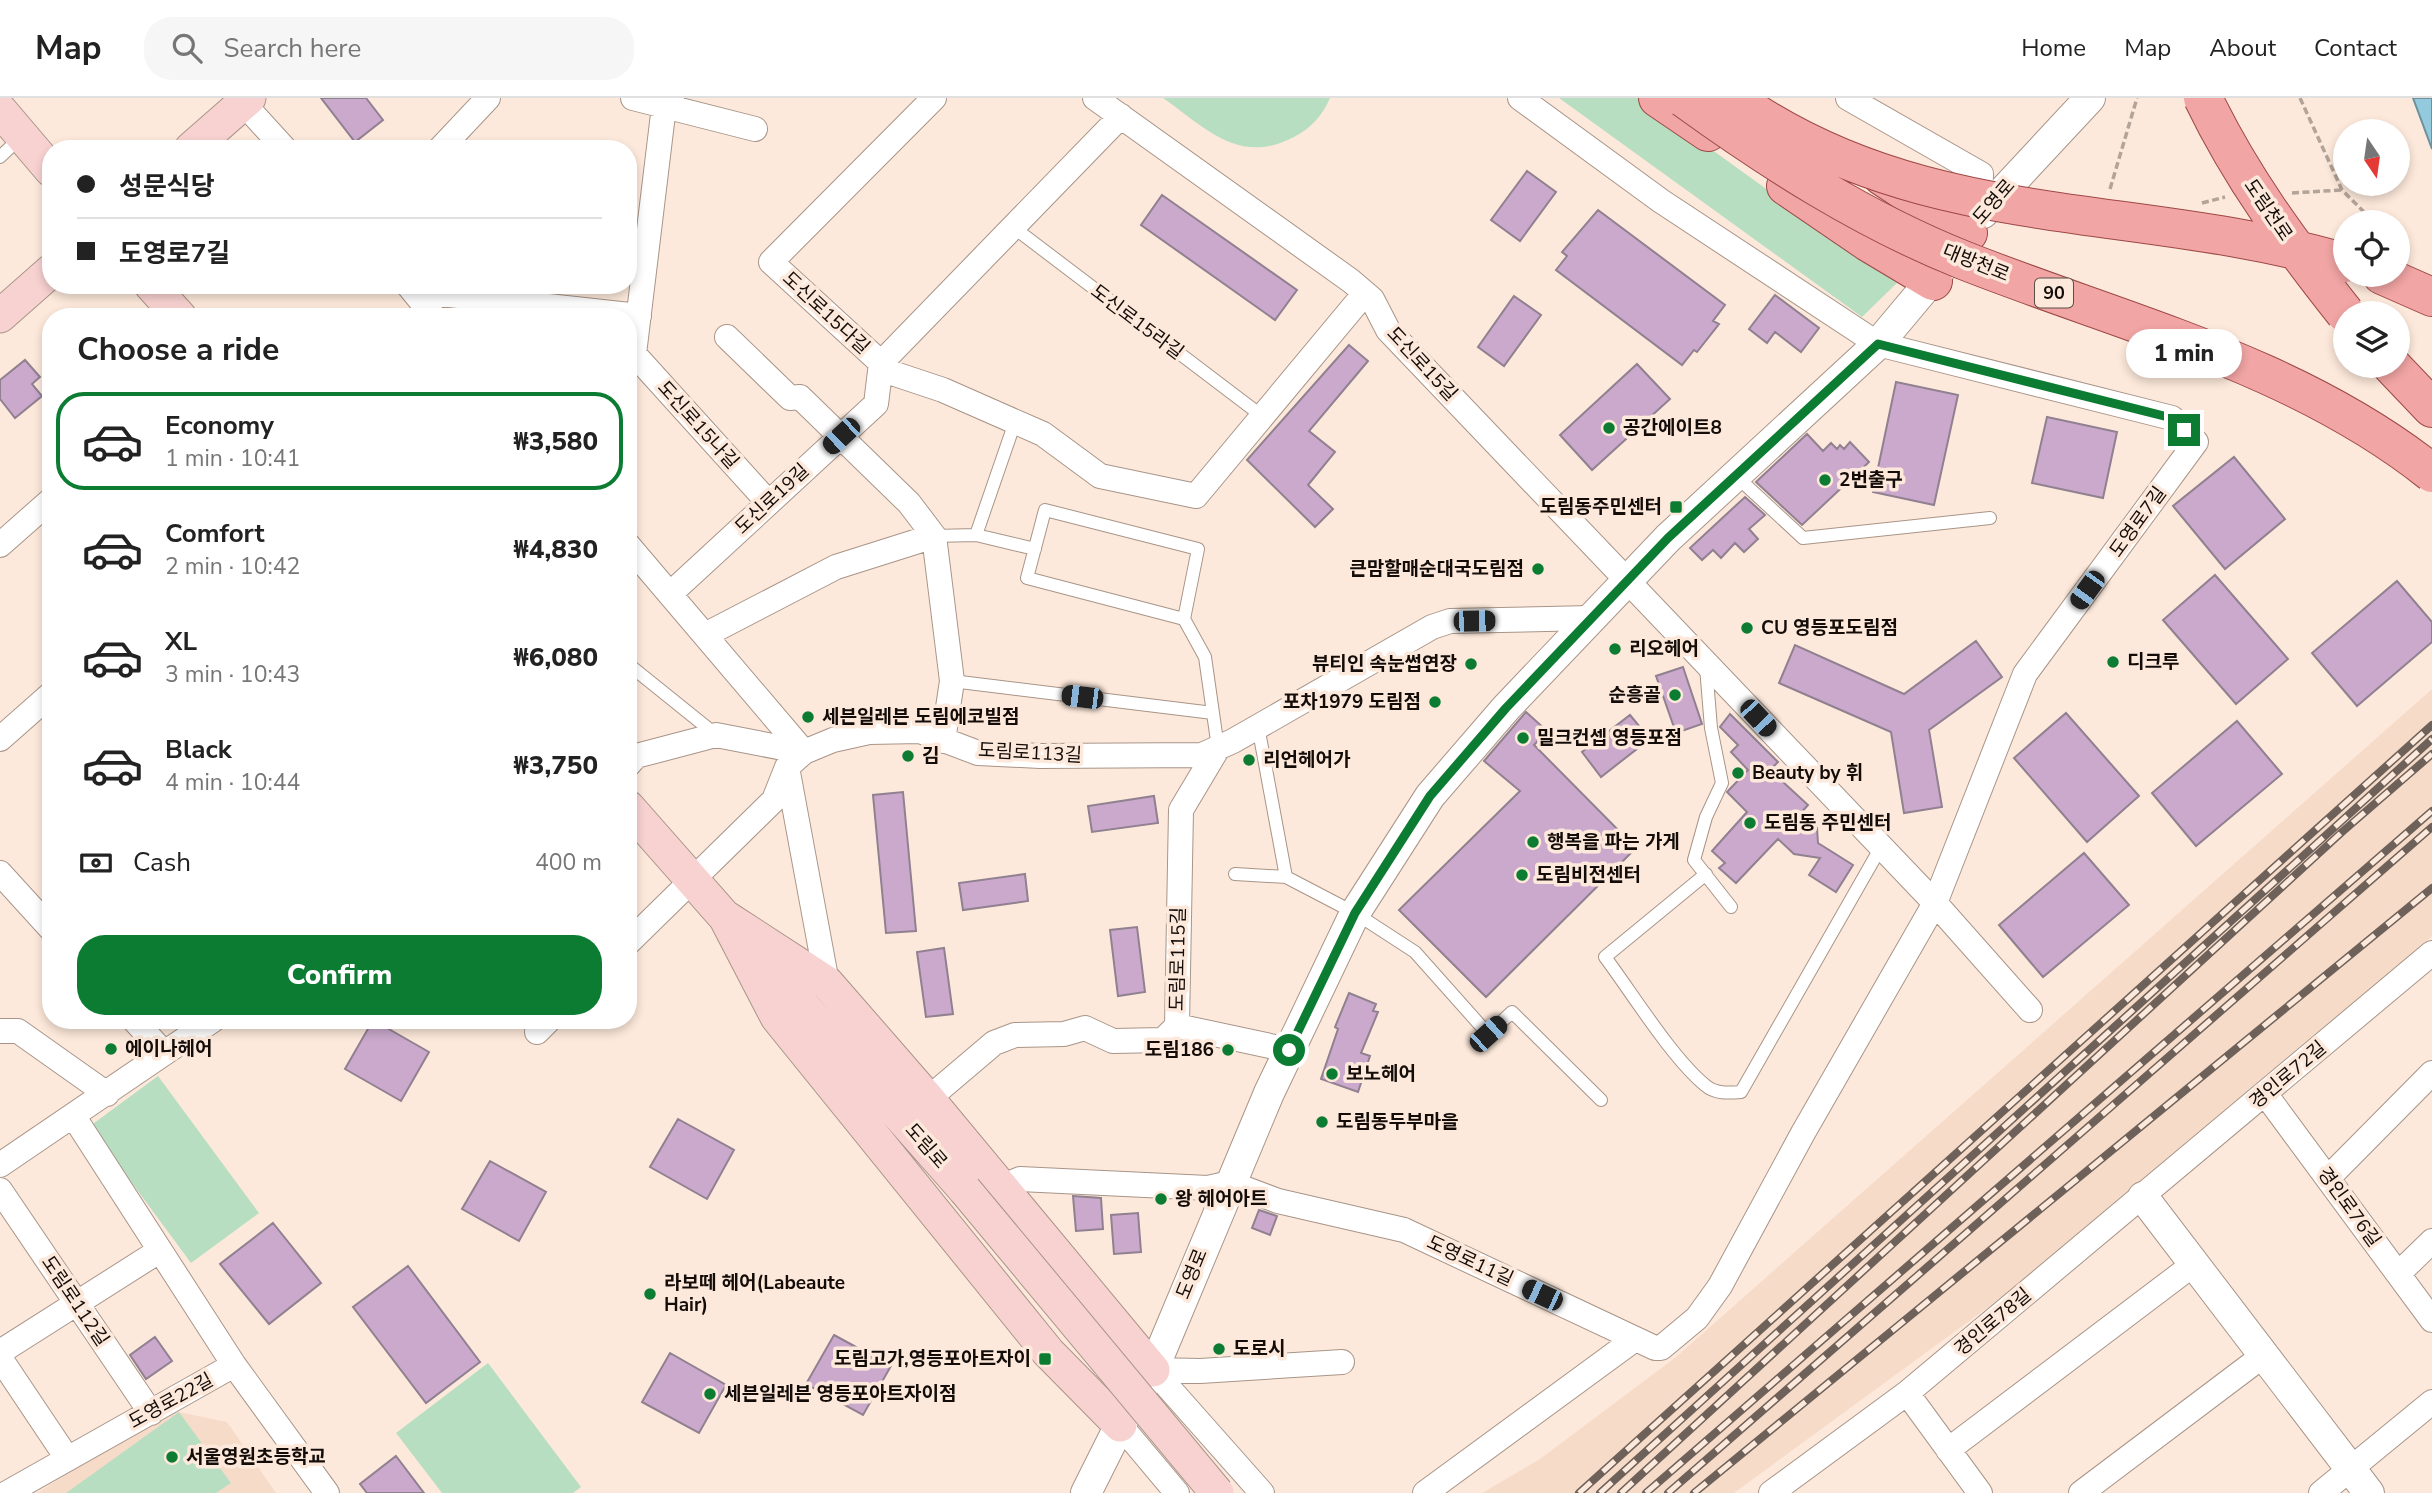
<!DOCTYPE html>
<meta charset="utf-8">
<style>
:root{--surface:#fff;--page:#f6f6f6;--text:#222;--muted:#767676;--line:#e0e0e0;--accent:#0b7c32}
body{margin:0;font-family:"Nunito Sans","Noto Sans KR",sans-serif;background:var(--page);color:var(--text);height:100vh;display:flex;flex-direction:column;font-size:26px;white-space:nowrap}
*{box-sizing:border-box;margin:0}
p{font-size:23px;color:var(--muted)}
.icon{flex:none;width:38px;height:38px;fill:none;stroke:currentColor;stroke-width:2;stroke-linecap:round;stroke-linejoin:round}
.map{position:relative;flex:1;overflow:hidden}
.details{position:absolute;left:42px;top:210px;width:595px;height:721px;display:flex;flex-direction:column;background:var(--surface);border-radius:28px;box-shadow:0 4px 10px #0003}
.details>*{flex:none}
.top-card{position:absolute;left:42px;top:42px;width:595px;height:154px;border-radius:28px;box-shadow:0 4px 10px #0003;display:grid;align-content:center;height:154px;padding:0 35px;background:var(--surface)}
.needle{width:46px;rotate:167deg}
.fabs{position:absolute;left:2333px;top:21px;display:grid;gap:14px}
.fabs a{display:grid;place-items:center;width:77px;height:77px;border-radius:50%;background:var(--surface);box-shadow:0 4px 10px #0003;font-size:35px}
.end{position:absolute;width:32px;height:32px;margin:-16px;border:9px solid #0b7c32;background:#fff;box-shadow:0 0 0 4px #fff}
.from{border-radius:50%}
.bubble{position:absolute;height:49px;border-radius:24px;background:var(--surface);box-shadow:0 4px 10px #0003;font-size:23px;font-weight:800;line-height:49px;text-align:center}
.car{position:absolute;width:21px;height:42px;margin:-21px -10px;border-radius:9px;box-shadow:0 0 5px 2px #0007;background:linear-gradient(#222 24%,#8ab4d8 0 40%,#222 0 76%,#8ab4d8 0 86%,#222 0)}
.top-card b{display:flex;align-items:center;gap:24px;height:66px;font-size:26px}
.top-card b+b{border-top:2px solid var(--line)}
.top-card i{width:18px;height:18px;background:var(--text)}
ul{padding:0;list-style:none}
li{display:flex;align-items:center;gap:21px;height:98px;margin:0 14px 10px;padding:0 21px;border:4px solid transparent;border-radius:28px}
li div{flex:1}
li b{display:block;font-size:26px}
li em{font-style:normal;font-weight:800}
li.active{border-color:var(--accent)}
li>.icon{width:63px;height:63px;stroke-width:1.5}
h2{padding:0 35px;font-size:32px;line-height:84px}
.pay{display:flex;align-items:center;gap:18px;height:77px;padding:0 35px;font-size:26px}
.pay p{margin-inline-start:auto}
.cta{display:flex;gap:14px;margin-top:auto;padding:14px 35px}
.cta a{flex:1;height:80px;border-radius:28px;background:var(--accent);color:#fff;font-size:28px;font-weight:800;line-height:80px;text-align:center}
header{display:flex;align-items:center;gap:42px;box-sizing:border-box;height:98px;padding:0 35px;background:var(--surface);border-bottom:2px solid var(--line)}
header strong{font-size:33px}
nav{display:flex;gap:38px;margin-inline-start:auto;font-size:24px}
.search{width:490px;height:63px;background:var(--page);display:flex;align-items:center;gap:18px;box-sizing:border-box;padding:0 24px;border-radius:28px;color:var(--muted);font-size:26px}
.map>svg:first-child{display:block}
.built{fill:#f7dbc9}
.green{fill:#b8dec2}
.water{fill:#93cadd;stroke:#6d919d;stroke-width:2}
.building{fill:#caa9cc;stroke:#908090;stroke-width:2}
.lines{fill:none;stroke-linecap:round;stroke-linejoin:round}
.service-casing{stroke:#a89588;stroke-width:14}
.minor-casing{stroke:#a89588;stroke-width:26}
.tertiary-casing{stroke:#a89588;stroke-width:32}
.secondary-casing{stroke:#a89588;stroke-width:35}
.primary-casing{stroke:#9d4846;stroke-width:40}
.path{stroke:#b3a398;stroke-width:3.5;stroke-dasharray:7 3.5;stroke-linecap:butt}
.service{stroke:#fff;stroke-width:12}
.minor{stroke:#fff;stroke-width:24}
.tertiary{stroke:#fff;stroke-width:30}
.secondary{stroke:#f8d2d1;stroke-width:33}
.primary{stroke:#f1a5a4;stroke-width:38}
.rail-casing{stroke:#6d6159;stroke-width:8}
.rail{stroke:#fde9db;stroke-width:5;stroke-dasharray:16;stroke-linecap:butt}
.secondary-bridge-casing{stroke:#a89588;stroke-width:35;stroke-linecap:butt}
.primary-bridge-casing{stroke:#9d4846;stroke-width:40;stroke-linecap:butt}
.secondary-bridge{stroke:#f8d2d1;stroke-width:33}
.primary-bridge{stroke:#f1a5a4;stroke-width:38}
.route{stroke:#0b7c32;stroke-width:9}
.poi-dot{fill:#0b7c32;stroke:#fde9db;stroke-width:2.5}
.labels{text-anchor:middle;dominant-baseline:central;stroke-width:7;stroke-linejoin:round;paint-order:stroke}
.shield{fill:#fde9db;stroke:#594e47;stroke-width:2}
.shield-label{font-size:18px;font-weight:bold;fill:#130c08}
.street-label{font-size:19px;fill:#130c08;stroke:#fde9db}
.poi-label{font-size:19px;font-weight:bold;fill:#130c08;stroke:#fde9db;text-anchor:start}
</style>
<header>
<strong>Map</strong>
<div class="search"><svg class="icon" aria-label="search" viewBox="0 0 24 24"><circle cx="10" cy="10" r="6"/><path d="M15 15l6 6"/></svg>Search here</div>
<nav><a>Home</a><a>Map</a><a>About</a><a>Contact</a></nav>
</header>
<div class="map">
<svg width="2432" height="1395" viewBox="0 0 2432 1395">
<rect width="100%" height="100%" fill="#fde9db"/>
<path class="built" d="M2432,591V838L2098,1129L1734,1395H1482L1540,1361L1676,1259Z
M169,1312L227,1324L276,1395H37Z"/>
<path class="green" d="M1163,0H1330C1322,18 1311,30 1294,39C1239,68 1206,30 1163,0Z
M1559,0H1640L1897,185L1862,219Z
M158,978L259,1115L191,1165L90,1028Z
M488,1265L581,1389L573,1395H442L396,1335Z
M179,1314L231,1385L216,1395H66Z"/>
<path class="water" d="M2413,0H2432V51Z"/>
<path class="building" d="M321,0H366L383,22L355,44Z
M1527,73L1556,94L1520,143L1491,122Z
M1162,97L1297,192L1275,222L1141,127Z
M1598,112L1725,207L1713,223L1719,226L1697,254L1694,252L1682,267L1556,172L1567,158L1562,154Z
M1775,197L1819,230L1801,254L1775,234L1767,245L1749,231Z
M1514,198L1541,217L1504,268L1478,249Z
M1349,247L1368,263L1309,333L1335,354L1308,387L1333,411L1315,429L1247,362Z
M25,262L40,279L32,286L42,298L15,320L0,301V282Z
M1637,266L1670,301L1592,372L1560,337Z
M1896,284L1958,297L1934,407L1873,394Z
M2047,319L2117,334L2103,400L2032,385Z
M1807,336L1823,353L1831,345L1837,351L1840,347L1844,351L1850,344L1869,364L1802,427L1756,384Z
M2234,359L2285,421L2225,471L2173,408Z
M1745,399L1765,417L1749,431L1758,441L1744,454L1735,445L1721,460L1713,452L1702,462L1690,450Z
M2215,477L2288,561L2236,606L2163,522Z
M2397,483L2432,524V544L2357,608L2312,555Z
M1976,543L2002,579L1929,632L1942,709L1904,715L1891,634L1779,585L1795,547L1904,596Z
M1683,569L1702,626L1676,635L1656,578Z
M1526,614L1547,633L1534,647L1636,750L1486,899L1399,812L1520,693L1484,663Z
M2066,615L2139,698L2087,744L2014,660Z
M1730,616L1778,664L1770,672L1808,707L1800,716L1817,730L1818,745L1853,767L1836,794L1809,777L1820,760L1794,756L1778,741L1736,785L1719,770L1725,765L1712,753L1747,714L1727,694L1748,672L1731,654L1738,647L1720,629Z
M1630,617L1640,629L1632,635L1642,647L1601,679L1582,654Z
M2237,623L2282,676L2196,748L2152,695Z
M903,694L916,833L886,835L873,697Z
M1154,698L1158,725L1092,734L1088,708Z
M2084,755L2129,807L2043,879L1999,827Z
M1025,776L1028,803L963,812L959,785Z
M1137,829L1145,894L1118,898L1110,832Z
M944,850L953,916L926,919L917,854Z
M1349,895L1376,906L1373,913L1378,914L1361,955L1370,958L1358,994L1321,981L1338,931L1335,929Z
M373,922L429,954L401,1003L345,971Z
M678,1021L734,1052L707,1101L650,1069Z
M490,1063L546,1094L519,1143L462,1111Z
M1073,1098L1101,1100L1103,1131L1076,1133Z
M1259,1112L1277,1118L1270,1137L1252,1130Z
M1138,1115L1141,1154L1114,1156L1111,1117Z
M273,1125L321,1185L269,1226L220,1166Z
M408,1168L480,1264L426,1305L353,1209Z
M834,1237L891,1268L863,1317L806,1286Z
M155,1239L172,1263L146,1281L130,1257Z
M670,1255L726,1287L699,1335L642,1304Z
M396,1358L424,1395H367L360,1386Z"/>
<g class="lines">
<defs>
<path id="service" d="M0,59L22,38
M1013,129L1262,318
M1737,379L1803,440L1990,420
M976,437L1015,324
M934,438L976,437L1035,451
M1184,521L1027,480L1045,412L1198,451L1184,521L1205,559L1218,650
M628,566L715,636
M1706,569L1711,630L1722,685L1706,719L1694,762L1731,809
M952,583L1213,615
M1258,628L1286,779
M1235,776L1286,779L1355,815L1415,854L1488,936L1512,914L1601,1002
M1706,776L1605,859C1632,895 1672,960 1705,987C1715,996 1728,995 1741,994L1881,749"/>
<path id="minor" d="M633,0L755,31
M672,0L664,8L634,256L768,404
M934,0L771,164L892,275L943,292L1043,336L1100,378L1196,398L1365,195
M1095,0L1351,183L1372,201L1388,232L1935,805L2030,912
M1848,0L1981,76L1980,114
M243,5L285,51
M440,51L488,0
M408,187L434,219
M413,193L639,218
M727,239L790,300L800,299L909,405L934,438L952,583L943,643
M0,447L51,402
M628,447L804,654
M670,496L876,306L881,265L1121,18
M705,537L836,469L934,438
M0,641L51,596
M628,667L636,658L716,637L804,654
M787,669L827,885
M0,775L51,831
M628,845L774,702L787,669L804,654L833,642L869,634L920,633L978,655L1040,658L1202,657L1233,643L1432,529L1450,523L1592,520
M134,922L164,955
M1177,928L1289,952
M0,933H18L107,996
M537,934L549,922
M2266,997L2432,1222
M928,1001L994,945L1015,937L1064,936L1085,930L1113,943L1163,942L1177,928L1181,712L1218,650
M74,1019L234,1267L327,1395
M0,1067L213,922
M2328,1080L2432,975
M1001,1089L1020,1081L1208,1090L1230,1085L1278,1103L1404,1132L1655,1250H1661L1697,1220L1720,1188L1803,1035L1935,805L2025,576L2196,344L2172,320L1878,246L1661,103L1520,0
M0,1092L151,1315
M2398,1176L2432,1143
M0,1254L159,1153
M0,1260L67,1360
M1153,1272L1200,1273L1342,1264
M1153,1272L1262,1395
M1907,1295L1980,1395
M1120,1327L1177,1395
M1948,1352L2194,1166
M7,1395L234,1267
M1425,1395L1635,1241
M1771,1395L1907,1295L2432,855
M2081,1395L2264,1257
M2321,1395L2432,1304"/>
<path id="tertiary" d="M1983,115L2090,0
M2143,1099L2369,1395
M1086,1395L1120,1327L1153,1272L1269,995L1355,815L1430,698L1506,610L1668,440L1878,246L1945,166"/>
<path id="secondary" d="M0,12L51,72
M191,51L249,0
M151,187L180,219
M0,218L51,173
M628,709L965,1092
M725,819L777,919L1048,1254L1120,1327
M727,820L827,885L928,1001L1153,1272"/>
<path id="primary" d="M1658,0L1708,34
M1882,78L1968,135
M1786,88L1868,144L1933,183
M2382,177L2432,199
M2392,268L2432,310"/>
</defs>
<use href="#service" class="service-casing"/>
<use href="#minor" class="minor-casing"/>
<use href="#tertiary" class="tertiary-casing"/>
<use href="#secondary" class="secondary-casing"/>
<use href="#primary" class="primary-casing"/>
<path class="path" d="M2300,0L2342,92L2374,124
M2110,91L2137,0
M2292,95L2342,92
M2202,105L2225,99"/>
<use href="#service" class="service"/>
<use href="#minor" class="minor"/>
<use href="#tertiary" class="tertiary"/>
<use href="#secondary" class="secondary"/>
<use href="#primary" class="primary"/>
<defs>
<path id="rail" d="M1579,1395L2432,627
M1600,1395L2432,641
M1621,1395L2342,734L2432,656
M1646,1395L2432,713
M1668,1395L2432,729
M1694,1395L2432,790"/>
</defs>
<use href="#rail" class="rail-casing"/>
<use href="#rail" class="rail"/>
<defs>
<path id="secondary-bridge" d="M965,1092L1217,1395"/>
<path id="primary-bridge" d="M1684,0C1771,63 1863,122 1963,162C2122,225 2295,266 2432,375
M1733,0C1922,135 2136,103 2345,165
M2203,0C2241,79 2291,147 2345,215"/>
</defs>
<use href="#secondary-bridge" class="secondary-bridge-casing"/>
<use href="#primary-bridge" class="primary-bridge-casing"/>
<use href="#secondary-bridge" class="secondary-bridge"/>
<use href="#primary-bridge" class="primary-bridge"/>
</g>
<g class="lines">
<path class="route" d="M1289,952L1355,815L1430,698L1506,610L1668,440L1878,246L2172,320L2184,332"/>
</g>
<g class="poi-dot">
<circle cx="1609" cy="330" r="7"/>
<circle cx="1825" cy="382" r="7"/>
<rect x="1669" y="402" width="14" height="14" rx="3.5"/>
<circle cx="1538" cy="471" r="7"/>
<circle cx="1747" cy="530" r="7"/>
<circle cx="1615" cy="551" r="7"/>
<circle cx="2113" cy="564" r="7"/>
<circle cx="1471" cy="566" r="7"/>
<circle cx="1675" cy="597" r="7"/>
<circle cx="1435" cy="604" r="7"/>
<circle cx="808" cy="619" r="7"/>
<circle cx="1523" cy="640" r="7"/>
<circle cx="908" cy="658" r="7"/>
<circle cx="1249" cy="662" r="7"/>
<circle cx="1738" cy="675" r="7"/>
<circle cx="1750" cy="725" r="7"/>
<circle cx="1533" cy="744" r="7"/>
<circle cx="1522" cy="777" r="7"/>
<circle cx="111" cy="951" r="7"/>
<circle cx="1228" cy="952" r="7"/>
<circle cx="1332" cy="976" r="7"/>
<circle cx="1322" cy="1024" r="7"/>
<circle cx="1161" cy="1101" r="7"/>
<circle cx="650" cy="1196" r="7"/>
<circle cx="1219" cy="1251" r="7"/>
<rect x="1038" y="1254" width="14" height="14" rx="3.5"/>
<circle cx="710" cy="1296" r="7"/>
<circle cx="172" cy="1359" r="7"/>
</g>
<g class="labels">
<rect class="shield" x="2035" y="180.5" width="38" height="29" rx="5"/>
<g class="shield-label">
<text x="2054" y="195">90</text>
</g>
<g class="street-label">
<text transform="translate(1994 104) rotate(-49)">도영로</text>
<text transform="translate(2268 112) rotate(56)">도림천로</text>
<text transform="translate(1976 165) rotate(22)">대방천로</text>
<text transform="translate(826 215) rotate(43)">도신로15다길</text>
<text transform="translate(1137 224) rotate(37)">도신로15라길</text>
<text transform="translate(1422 266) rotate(47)">도신로15길</text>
<text transform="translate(698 327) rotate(48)">도신로15나길</text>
<text transform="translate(772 401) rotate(-43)">도신로19길</text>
<text transform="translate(2138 424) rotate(-54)">도영로7길</text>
<text transform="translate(1030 655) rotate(3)">도림로113길</text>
<text transform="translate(1178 861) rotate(-89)">도림로115길</text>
<text transform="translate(2288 977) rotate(-40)">경인로72길</text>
<text transform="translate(926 1048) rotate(49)">도림로</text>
<text transform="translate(2349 1109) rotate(54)">경인로76길</text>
<text transform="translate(1470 1163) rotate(25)">도영로11길</text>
<text transform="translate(1192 1176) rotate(-68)">도영로</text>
<text transform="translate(75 1203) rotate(56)">도림로112길</text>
<text transform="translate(1993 1224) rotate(-40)">경인로78길</text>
<text transform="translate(171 1303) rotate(-29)">도영로22길</text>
</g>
<g class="poi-label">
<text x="1623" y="330">공간에이트8</text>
<text x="1839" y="382">2번출구</text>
<text x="1662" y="409" text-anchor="end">도림동주민센터</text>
<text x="1524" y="471" text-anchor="end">큰맘할매순대국도림점</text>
<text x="1761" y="530">CU 영등포도림점</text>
<text x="1629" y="551">리오헤어</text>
<text x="2127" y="564">디크루</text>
<text x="1457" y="566" text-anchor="end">뷰티인 속눈썹연장</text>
<text x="1661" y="597" text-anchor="end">순흥골</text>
<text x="1421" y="604" text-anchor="end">포차1979 도림점</text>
<text x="822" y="619">세븐일레븐 도림에코빌점</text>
<text x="1537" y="640">밀크컨셉 영등포점</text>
<text x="922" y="658">김</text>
<text x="1263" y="662">리언헤어가</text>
<text x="1752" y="675">Beauty by 휘</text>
<text x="1764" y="725">도림동 주민센터</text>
<text x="1547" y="744">행복을 파는 가게</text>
<text x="1536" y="777">도림비전센터</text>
<text x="125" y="951">에이나헤어</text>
<text x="1214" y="952" text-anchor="end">도림186</text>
<text x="1346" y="976">보노헤어</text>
<text x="1336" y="1024">도림동두부마을</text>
<text x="1175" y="1101">왕 헤어아트</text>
<text x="664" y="1185">라보떼 헤어(Labeaute<tspan x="664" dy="22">Hair)</tspan></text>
<text x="1233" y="1251">도로시</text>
<text x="1031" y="1261" text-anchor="end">도림고가,영등포아트자이</text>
<text x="724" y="1296">세븐일레븐 영등포아트자이점</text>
<text x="186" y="1359">서울영원초등학교</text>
</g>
</g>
</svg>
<div class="fabs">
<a><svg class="needle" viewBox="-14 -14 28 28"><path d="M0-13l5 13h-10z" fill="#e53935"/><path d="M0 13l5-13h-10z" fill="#767676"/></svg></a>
<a><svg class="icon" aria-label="locate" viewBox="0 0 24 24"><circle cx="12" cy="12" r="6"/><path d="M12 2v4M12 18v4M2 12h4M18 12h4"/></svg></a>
<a><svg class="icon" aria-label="layers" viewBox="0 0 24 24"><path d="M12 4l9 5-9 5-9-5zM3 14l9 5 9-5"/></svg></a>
</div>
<i class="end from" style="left:1289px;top:952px"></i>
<i class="end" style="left:2184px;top:332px"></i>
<div class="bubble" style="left:2126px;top:231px;width:116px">1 min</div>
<i class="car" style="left:841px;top:338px;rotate:227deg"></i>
<i class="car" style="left:2087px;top:492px;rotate:216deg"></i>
<i class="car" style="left:1474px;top:523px;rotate:89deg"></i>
<i class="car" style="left:1082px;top:599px;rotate:277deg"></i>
<i class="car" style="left:1758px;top:620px;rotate:137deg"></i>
<i class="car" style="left:1488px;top:936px;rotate:48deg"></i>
<i class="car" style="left:1542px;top:1197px;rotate:295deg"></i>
<div class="top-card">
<b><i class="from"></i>성문식당</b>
<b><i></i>도영로7길</b>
</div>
<section class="details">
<h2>Choose a ride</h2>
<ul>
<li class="active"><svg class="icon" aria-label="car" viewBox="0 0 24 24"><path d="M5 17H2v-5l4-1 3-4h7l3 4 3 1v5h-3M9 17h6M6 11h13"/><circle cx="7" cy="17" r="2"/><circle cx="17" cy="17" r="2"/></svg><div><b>Economy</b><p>1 min · 10:41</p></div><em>₩3,580</em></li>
<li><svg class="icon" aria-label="car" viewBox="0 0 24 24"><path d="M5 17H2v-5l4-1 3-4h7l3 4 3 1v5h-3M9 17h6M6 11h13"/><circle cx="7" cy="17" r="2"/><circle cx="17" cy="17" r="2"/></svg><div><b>Comfort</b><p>2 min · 10:42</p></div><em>₩4,830</em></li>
<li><svg class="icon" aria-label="car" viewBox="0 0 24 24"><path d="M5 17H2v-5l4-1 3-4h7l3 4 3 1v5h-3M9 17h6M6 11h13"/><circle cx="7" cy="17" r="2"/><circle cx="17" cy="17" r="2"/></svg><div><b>XL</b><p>3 min · 10:43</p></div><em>₩6,080</em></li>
<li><svg class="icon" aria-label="car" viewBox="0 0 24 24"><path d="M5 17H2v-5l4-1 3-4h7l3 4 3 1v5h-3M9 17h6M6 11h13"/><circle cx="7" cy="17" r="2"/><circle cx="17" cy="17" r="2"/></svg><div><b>Black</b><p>4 min · 10:44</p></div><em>₩3,750</em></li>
</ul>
<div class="pay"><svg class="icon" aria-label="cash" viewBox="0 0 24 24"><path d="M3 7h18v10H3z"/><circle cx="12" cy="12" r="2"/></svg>Cash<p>400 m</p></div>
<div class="cta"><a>Confirm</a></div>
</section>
</div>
